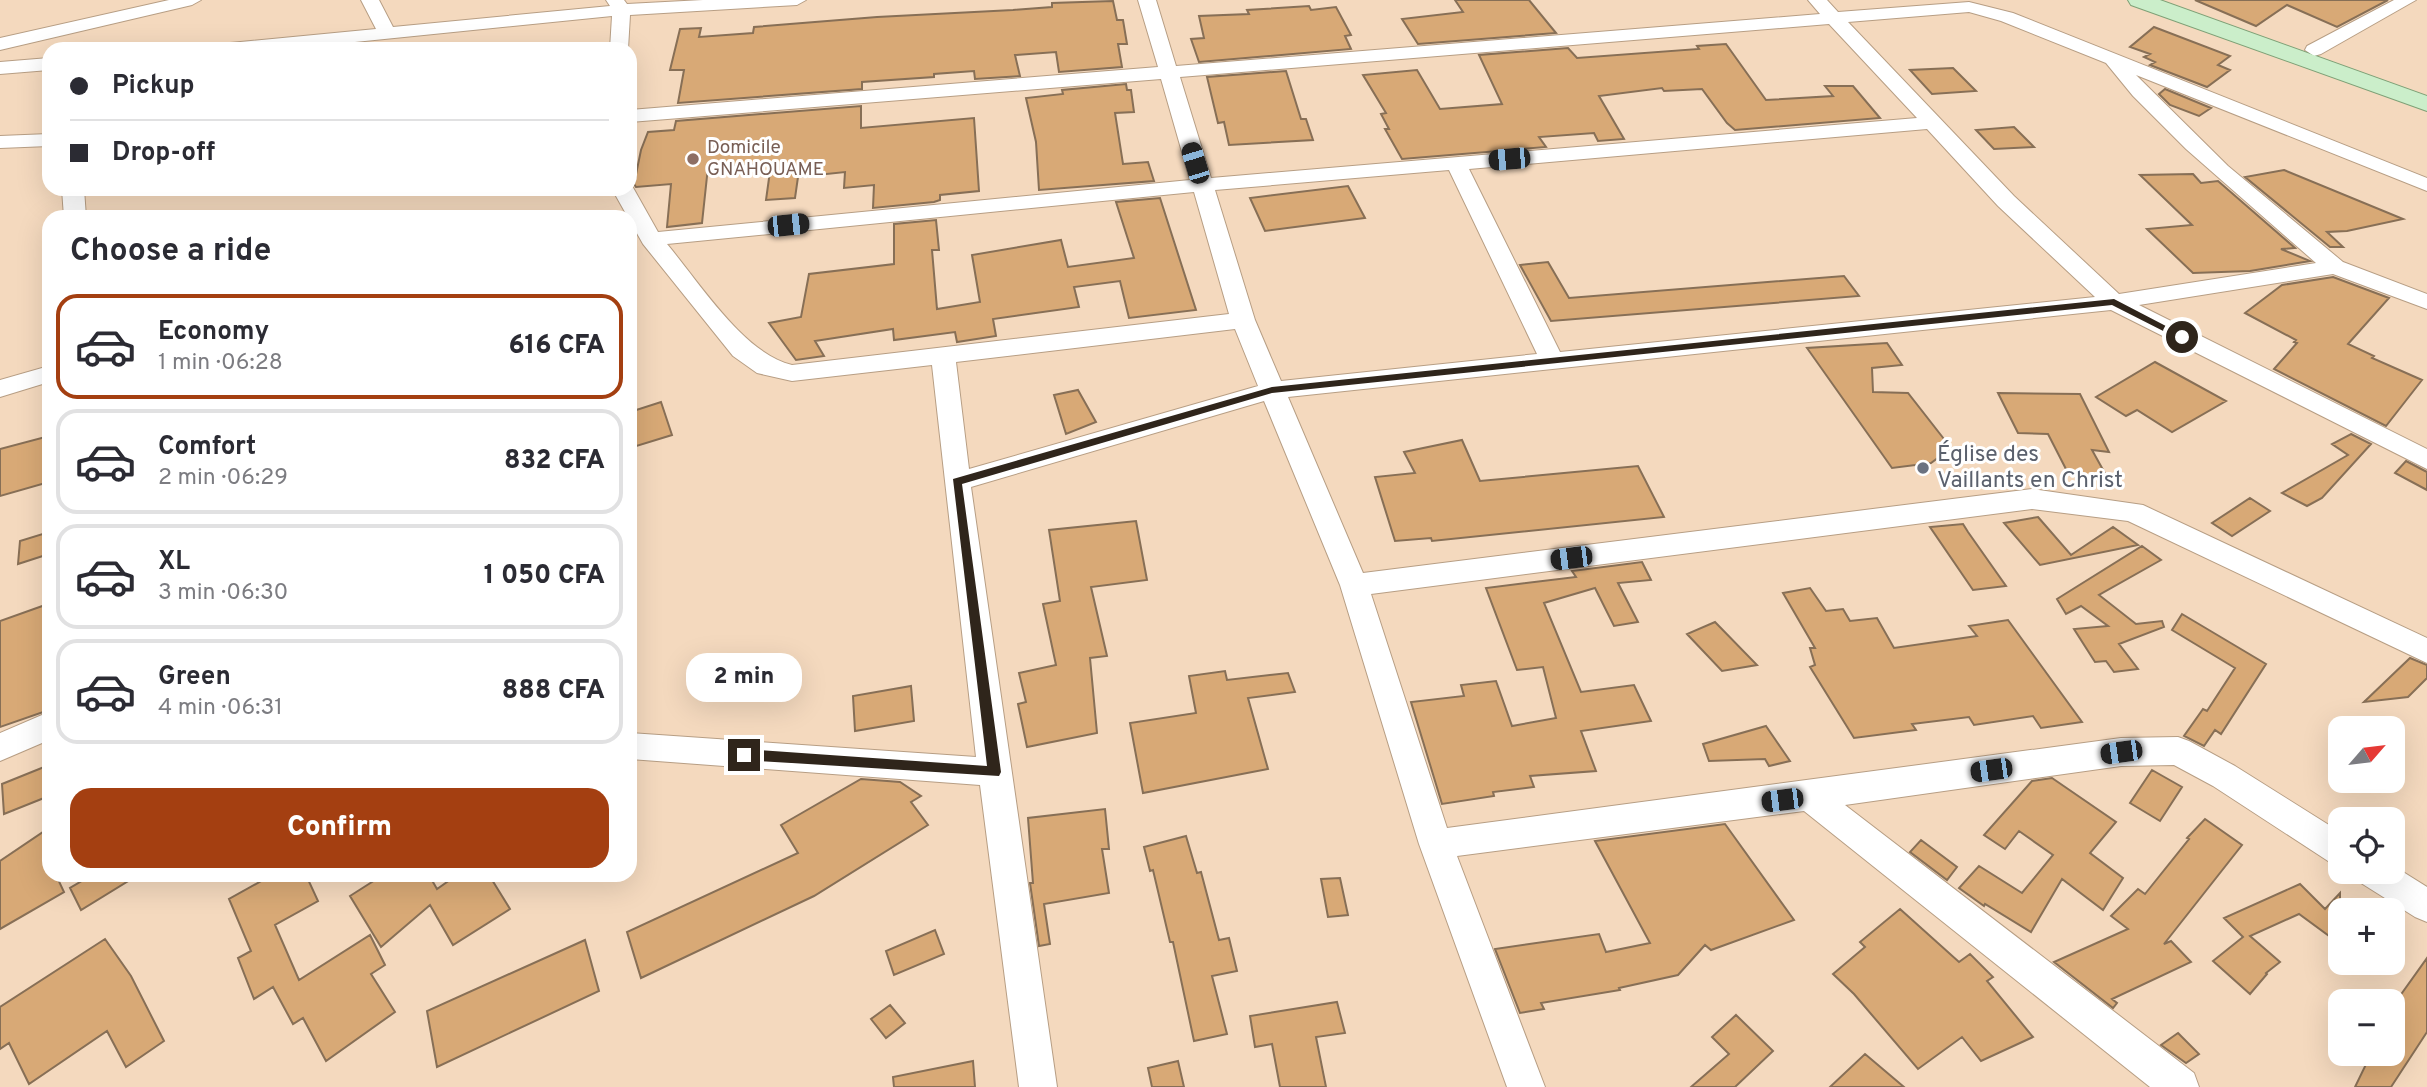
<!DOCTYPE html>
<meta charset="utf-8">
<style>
:root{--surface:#fff;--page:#f7f7f7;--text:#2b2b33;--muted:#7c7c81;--line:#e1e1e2;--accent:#a43f11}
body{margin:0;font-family:Overpass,sans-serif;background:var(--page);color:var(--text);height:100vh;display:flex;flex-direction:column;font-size:26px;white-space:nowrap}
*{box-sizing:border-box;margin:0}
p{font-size:23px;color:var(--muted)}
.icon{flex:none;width:38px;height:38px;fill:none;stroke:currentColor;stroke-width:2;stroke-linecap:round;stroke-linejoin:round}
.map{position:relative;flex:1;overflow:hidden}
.side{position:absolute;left:42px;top:210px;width:595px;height:672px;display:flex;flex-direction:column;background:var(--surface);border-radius:21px;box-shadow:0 7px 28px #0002}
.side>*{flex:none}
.hud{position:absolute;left:42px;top:42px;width:595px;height:154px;border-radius:21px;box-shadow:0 7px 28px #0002;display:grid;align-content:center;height:154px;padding:0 28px;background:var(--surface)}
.needle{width:46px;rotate:62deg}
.fabs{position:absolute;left:2328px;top:716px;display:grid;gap:14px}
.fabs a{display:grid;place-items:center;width:77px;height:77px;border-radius:14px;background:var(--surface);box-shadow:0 7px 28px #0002;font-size:35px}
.end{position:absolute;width:32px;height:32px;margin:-16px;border:9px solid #2f251b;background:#fff;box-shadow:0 0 0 4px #fff}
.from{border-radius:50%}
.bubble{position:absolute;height:49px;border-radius:21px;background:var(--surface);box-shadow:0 7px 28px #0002;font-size:23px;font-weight:800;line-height:49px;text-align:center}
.car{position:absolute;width:21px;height:42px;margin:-21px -10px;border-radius:9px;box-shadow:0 0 5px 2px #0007;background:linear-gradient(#222 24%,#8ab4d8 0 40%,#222 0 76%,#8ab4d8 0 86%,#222 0)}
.hud b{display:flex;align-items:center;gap:24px;height:66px;font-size:26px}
.hud b+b{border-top:2px solid var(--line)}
.hud i{width:18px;height:18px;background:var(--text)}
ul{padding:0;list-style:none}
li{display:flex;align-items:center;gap:21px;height:105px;margin:0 14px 10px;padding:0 14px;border:4px solid var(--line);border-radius:21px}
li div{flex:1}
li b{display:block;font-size:26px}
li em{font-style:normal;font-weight:800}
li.on{border-color:var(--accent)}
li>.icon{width:63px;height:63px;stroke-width:1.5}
h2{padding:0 28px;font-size:32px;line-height:84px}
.action{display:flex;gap:14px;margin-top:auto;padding:14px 28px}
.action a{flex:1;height:80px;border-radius:21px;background:var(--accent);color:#fff;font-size:28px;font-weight:800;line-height:80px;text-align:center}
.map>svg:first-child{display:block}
.building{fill:#d8a976;stroke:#876f56;stroke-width:2}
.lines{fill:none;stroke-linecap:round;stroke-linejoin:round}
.minor-casing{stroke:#b79e84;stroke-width:2}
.major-casing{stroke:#7ea076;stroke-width:2}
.minor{fill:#fff;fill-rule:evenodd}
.major{fill:#cbeeca;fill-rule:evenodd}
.route{fill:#2f251b}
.education-dot{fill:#8d6e63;stroke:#fff;stroke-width:2.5}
.worship-dot{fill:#6b7280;stroke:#fff;stroke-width:2.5}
.labels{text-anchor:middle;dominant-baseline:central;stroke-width:6;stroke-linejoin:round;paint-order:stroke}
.far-education-label{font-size:19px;fill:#785e54;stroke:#fff;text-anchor:start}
.worship-label{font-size:23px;fill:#5b616d;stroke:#fff;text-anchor:start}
</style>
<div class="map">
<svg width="2427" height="1087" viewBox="0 0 2427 1087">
<rect width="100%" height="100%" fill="#f4d9be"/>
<path class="building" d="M1455,0H1529L1556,33L1418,44L1402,19L1463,12Z
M2195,0H2388L2337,27L2287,5L2256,26Z
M1113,1L1117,20H1123L1127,44H1118L1122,67L1059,72L1056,52L1015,55L1020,76L975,79L974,71L934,74V77L862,82V89L678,103L684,70H670L680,29L701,28L699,37L753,33L754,27L877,17L1013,10L1052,7V3Z
M1309,6L1311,10L1336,7L1351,35L1345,36L1351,49L1199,62L1191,39L1204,38L1199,16L1249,14L1247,10Z
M2154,27L2230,56L2218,65L2230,70L2207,87L2150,65L2155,62L2144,57L2150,54L2130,47Z
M1726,44L1766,100L1833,96L1825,86H1853L1880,118L1735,130L1727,123L1702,89L1664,91L1662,88L1599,96L1624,139L1598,141L1594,133L1539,137L1546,147L1402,159L1385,129H1389L1381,114L1386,113L1363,75L1417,70L1440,109L1502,104L1479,55L1568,48L1577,58L1699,49L1697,46Z
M1953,68L1976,91L1932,94L1910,70Z
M1286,71L1301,119H1306L1313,140L1229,145L1224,122L1218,123L1207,77Z
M1126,84L1127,90H1131L1134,112L1115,113L1123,164L1148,162L1154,181L1039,190L1036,142L1026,98L1063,94L1062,90Z
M2165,89L2211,108L2199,116L2170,105L2159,94Z
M861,106V128L974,118L979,191L940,195V200L934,202L873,208L874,185L844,188L845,172L798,177L795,198L766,200L771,164L708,167L702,223L667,227L671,184L636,187L634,184L641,150L648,132L674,130L676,121Z
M2014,127L2034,147L1994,149L1976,130Z
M2284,170L2403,219L2347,231L2327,232L2343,247H2330L2245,177Z
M2193,174L2201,183L2218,181L2295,248L2281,249L2310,261L2250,271L2193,273L2147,229L2192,225L2140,175Z
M1348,186L1365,218L1265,231L1250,198Z
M1160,198L1196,310L1129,318L1120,281L1074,287L1079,307L993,319L996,336L957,342L955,332L894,340L893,329L815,341L824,356L796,360L769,323L801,317L809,274L894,264V224L936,220L939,250H932L937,309L980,302L972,255L1061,240L1068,267L1134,258L1116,202Z
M1548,262L1569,298L1844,276L1859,296L1551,321L1520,265Z
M2333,277L2389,298L2348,344L2374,356L2372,358L2422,380L2386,426L2274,369L2297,343L2294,342L2296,340L2245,313L2282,285Z
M1887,343L1902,365L1872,368L1873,392L1908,393L1951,448L1931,463L1892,468L1807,348Z
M2155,362L2226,401L2172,432L2137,410L2126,416L2096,397Z
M1078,390L1096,422L1066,434L1054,395Z
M1998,393L2080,394L2109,452L2092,450L2107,477L2069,475L2048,434L2018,433Z
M661,402L672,435L630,448V412Z
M2351,434L2371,444L2322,498L2307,506L2282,493L2348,455L2332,444Z
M49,436V482L0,496V449Z
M1462,440L1480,481L1638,466L1664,517L1432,541L1431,538L1395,541L1375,477L1415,473L1404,452Z
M2406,461L2427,472V490L2395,473Z
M2250,498L2270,511L2232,536L2212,523Z
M2038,517L2071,555L2113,527L2138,545L2040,565L2004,523Z
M1136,521L1147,580L1091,587L1107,656L1090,658L1097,733L1027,747L1018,704L1026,702L1019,673L1056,665L1043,604L1060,601L1049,530Z
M1963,524L1968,532L2006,586L1973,590L1930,527Z
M49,532V554L18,564L20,541Z
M2142,546L2161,560L2099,595L2136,624L2162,621L2164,627L2119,644L2138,669L2114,672L2106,661L2095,662L2074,629L2108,626L2081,606L2066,614L2057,599Z
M1642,562L1651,580L1618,583L1638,622L1614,626L1595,588L1544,603L1581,692L1634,685L1651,721L1581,731L1596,771L1530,776L1534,787L1493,792L1494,796L1442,804L1411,702L1464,696L1461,685L1496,681L1512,726L1556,718L1543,667L1517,670L1486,588L1576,577L1572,571Z
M1810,588L1826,611L1843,609L1850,621L1877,618L1894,648L1977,636L1969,626L2008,620L2082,722L2041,728L2033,716L1974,725L1969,717L1912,724L1916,730L1854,738L1810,667L1815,665L1810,648H1815L1783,593Z
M48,604L49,710L0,727V621Z
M2182,614L2266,664L2221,734L2215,730L2204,746L2184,736L2203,709L2207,711L2235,668L2172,630Z
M1715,622L1757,665L1722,671L1687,634Z
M2410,658L2427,665V678L2408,697L2364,702Z
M1225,671L1227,680L1288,673L1295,692L1248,698L1268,769L1143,793L1130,723L1196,713L1189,676Z
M911,686L914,721L855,731L853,696Z
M1766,726L1790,761L1769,766L1765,759L1709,761L1703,744Z
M49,765V796L4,814L2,784Z
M2152,770L2182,787L2160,821L2130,803Z
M2052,778L2116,822L2090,853L2123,878L2103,910L2062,879L2031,932L1985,904L1984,906L1959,888L1979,866L2022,893L2053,855L2019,831L2005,849L1984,835L2032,781Z
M861,779L900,782L921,796L911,802L928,825L814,896L641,978L627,932L798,853L781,825Z
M1105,809L1109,849H1102L1109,893L1044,904L1050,944L1039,946L1030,883H1033L1028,818Z
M2205,819L2242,845L2164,944L2171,941L2191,962L2112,999L2117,1003L2113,1008L2054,962L2128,929L2111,916L2138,889L2145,894L2189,839L2187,838Z
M1725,824L1794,920L1711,950L1705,945L1678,975L1619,988L1620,990L1541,1003L1544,1009L1520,1013L1495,949L1599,934L1606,952L1650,943L1595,841Z
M49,828V875H56L64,892L0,929V861Z
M1186,836L1197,873L1201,872L1219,940L1229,938L1237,971L1212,976L1227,1034L1194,1041L1173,942H1170L1153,870L1150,871L1144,847Z
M1921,840L1957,867L1947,880L1910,852Z
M92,875H138L81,910L70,888Z
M272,875H306L318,901L275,925L299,980L370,935L385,965L371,974L395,1012L326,1061L303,1018L293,1024L273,987L254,999L238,958L251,951L229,899Z
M383,875H429L437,889L457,875H489L510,909L453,945L430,905L381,947L350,896Z
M1340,878L1348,915L1328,917L1321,879Z
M2300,884L2325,909L2340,893V944L2299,914L2250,936L2280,962L2266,973L2267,974L2250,994L2213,961L2243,937L2224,918Z
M1900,909L1959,962L1970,954L1993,977L1987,981L2033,1037L1981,1061L1962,1037L1918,1069L1854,994L1833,974L1865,947L1860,942Z
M935,930L944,954L894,975L886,951Z
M105,939L131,976L164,1041L126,1067L107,1031L29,1084L9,1043L0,1049V1007Z
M585,940L599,991L437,1067L427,1011Z
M2427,958V1032L2391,1087H2355L2371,1054H2392V1007Z
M1337,1002L1345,1033L1316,1037L1326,1087H1280L1272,1044L1255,1047L1250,1016Z
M890,1005L905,1023L886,1038L871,1019Z
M1736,1015L1773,1051L1735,1087H1691L1729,1054L1712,1037Z
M2178,1033L2199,1054L2186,1063L2161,1045Z
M1865,1054L1904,1087H1830Z
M973,1061L975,1087H894L893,1077Z
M1178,1061L1184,1087H1152L1148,1068Z"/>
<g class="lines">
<defs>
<path id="minor" d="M169,0H201L192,5L0,50V38Z
M361,0H379L393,27L610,6L606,0H624L627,4L703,0H806L797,5L630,15L628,49H610L612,16L286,49H221L230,43L376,29Z
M1138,0H1156L1176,66L1820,14L1808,0H1827L1838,12L1969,2L2013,13L2427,178V191L2136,75L2228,166L2343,262L2427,294V309L2333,274L2139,305L2427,449V469L2111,310L1288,397L1363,573L2032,489L2143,505L2427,638V663L2128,521L2032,509L1371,594L1447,828L2121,738L2178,737L2189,741L2235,766L2340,832V865L2328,861L2213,786L2174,765L2121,766L1845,805L2194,1073L2199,1087H2150L1804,811L1457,856L1545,1087H1507L1419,844L1340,585L1264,401L971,487L1057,1087H1019L980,785L630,759V733L976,757L932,365L792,381L757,373L733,356L643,244L612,189H630L631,184L658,232L1190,180L1161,79L630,122V110L1158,67ZM1969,12L2001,21L2106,63L2133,96L2186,149L2316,263L2119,294L2014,196L1848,22ZM1829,24L1917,118L1211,178L1180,77ZM1927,129L1998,206L2095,297L1560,352L1469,169ZM1449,170L1537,354L1281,381L1255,320L1215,190ZM1194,192L1229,314L792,365C744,354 699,282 667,244ZM1235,329L1258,386L969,469L956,362Z
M2394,0H2416L2321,54L2314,56L2305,50L2307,46Z
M49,58V70L0,74V62Z
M49,134V146L0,148V136Z
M62,189H84L86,217H64Z
M49,366V382L0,397V380Z
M49,712V740L0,761V733Z
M2392,865L2427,887V922L2415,917L2361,883L2356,872H2392Z"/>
<path id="major" d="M2128,0H2160L2427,96V111L2131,5Z"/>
</defs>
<use href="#minor" class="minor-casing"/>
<use href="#major" class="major-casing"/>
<use href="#minor" class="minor"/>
<use href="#major" class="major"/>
</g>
<path class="route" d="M2114,299L2187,337L2179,339L2112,305L1272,393L962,484L1001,772L999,776L744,760L737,755L744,749L987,766L953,479L1272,387Z"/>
<circle class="education-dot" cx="693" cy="159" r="7"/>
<circle class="worship-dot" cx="1923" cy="468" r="7"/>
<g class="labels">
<g class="far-education-label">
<text x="707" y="148">Domicile<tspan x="707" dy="22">GNAHOUAME</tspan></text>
</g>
<g class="worship-label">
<text x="1937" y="455">Église des<tspan x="1937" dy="26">Vaillants en Christ</tspan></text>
</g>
</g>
</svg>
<div class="fabs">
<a><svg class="needle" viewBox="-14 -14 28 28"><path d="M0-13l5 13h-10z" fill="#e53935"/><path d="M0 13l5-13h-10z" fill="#7c7c81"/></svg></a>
<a><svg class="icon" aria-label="locate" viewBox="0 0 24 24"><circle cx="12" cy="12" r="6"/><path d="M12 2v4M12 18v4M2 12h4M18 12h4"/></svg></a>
<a>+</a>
<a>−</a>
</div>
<i class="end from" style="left:2182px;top:337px"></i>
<i class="end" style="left:744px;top:755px"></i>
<div class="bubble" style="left:686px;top:653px;width:116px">2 min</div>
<i class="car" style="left:1509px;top:159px;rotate:265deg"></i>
<i class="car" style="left:1195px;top:163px;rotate:343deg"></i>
<i class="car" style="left:788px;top:225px;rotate:84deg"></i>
<i class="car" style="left:1571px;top:558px;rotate:263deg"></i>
<i class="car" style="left:2121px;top:752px;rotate:262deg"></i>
<i class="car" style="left:1991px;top:770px;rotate:262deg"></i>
<i class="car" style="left:1782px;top:800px;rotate:263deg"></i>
<div class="hud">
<b><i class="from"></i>Pickup</b>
<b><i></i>Drop-off</b>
</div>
<section class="side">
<h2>Choose a ride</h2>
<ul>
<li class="on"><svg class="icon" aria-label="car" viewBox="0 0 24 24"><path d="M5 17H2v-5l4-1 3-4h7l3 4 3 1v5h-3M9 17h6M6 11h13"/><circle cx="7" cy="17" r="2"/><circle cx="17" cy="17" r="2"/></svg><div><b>Economy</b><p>1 min · 06:28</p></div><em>616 CFA</em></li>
<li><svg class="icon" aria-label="car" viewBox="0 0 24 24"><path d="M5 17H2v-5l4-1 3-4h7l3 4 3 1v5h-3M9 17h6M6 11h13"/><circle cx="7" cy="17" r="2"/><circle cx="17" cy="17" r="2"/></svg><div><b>Comfort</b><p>2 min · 06:29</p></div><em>832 CFA</em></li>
<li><svg class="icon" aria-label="car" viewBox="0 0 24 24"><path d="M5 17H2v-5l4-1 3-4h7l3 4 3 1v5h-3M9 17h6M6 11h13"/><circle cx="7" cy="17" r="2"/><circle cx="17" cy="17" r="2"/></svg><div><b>XL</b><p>3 min · 06:30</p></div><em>1 050 CFA</em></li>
<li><svg class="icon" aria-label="car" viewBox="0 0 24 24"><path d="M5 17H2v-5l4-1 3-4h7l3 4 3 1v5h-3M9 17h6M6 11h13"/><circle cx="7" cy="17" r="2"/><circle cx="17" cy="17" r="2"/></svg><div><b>Green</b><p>4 min · 06:31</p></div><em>888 CFA</em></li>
</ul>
<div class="action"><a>Confirm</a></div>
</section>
</div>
